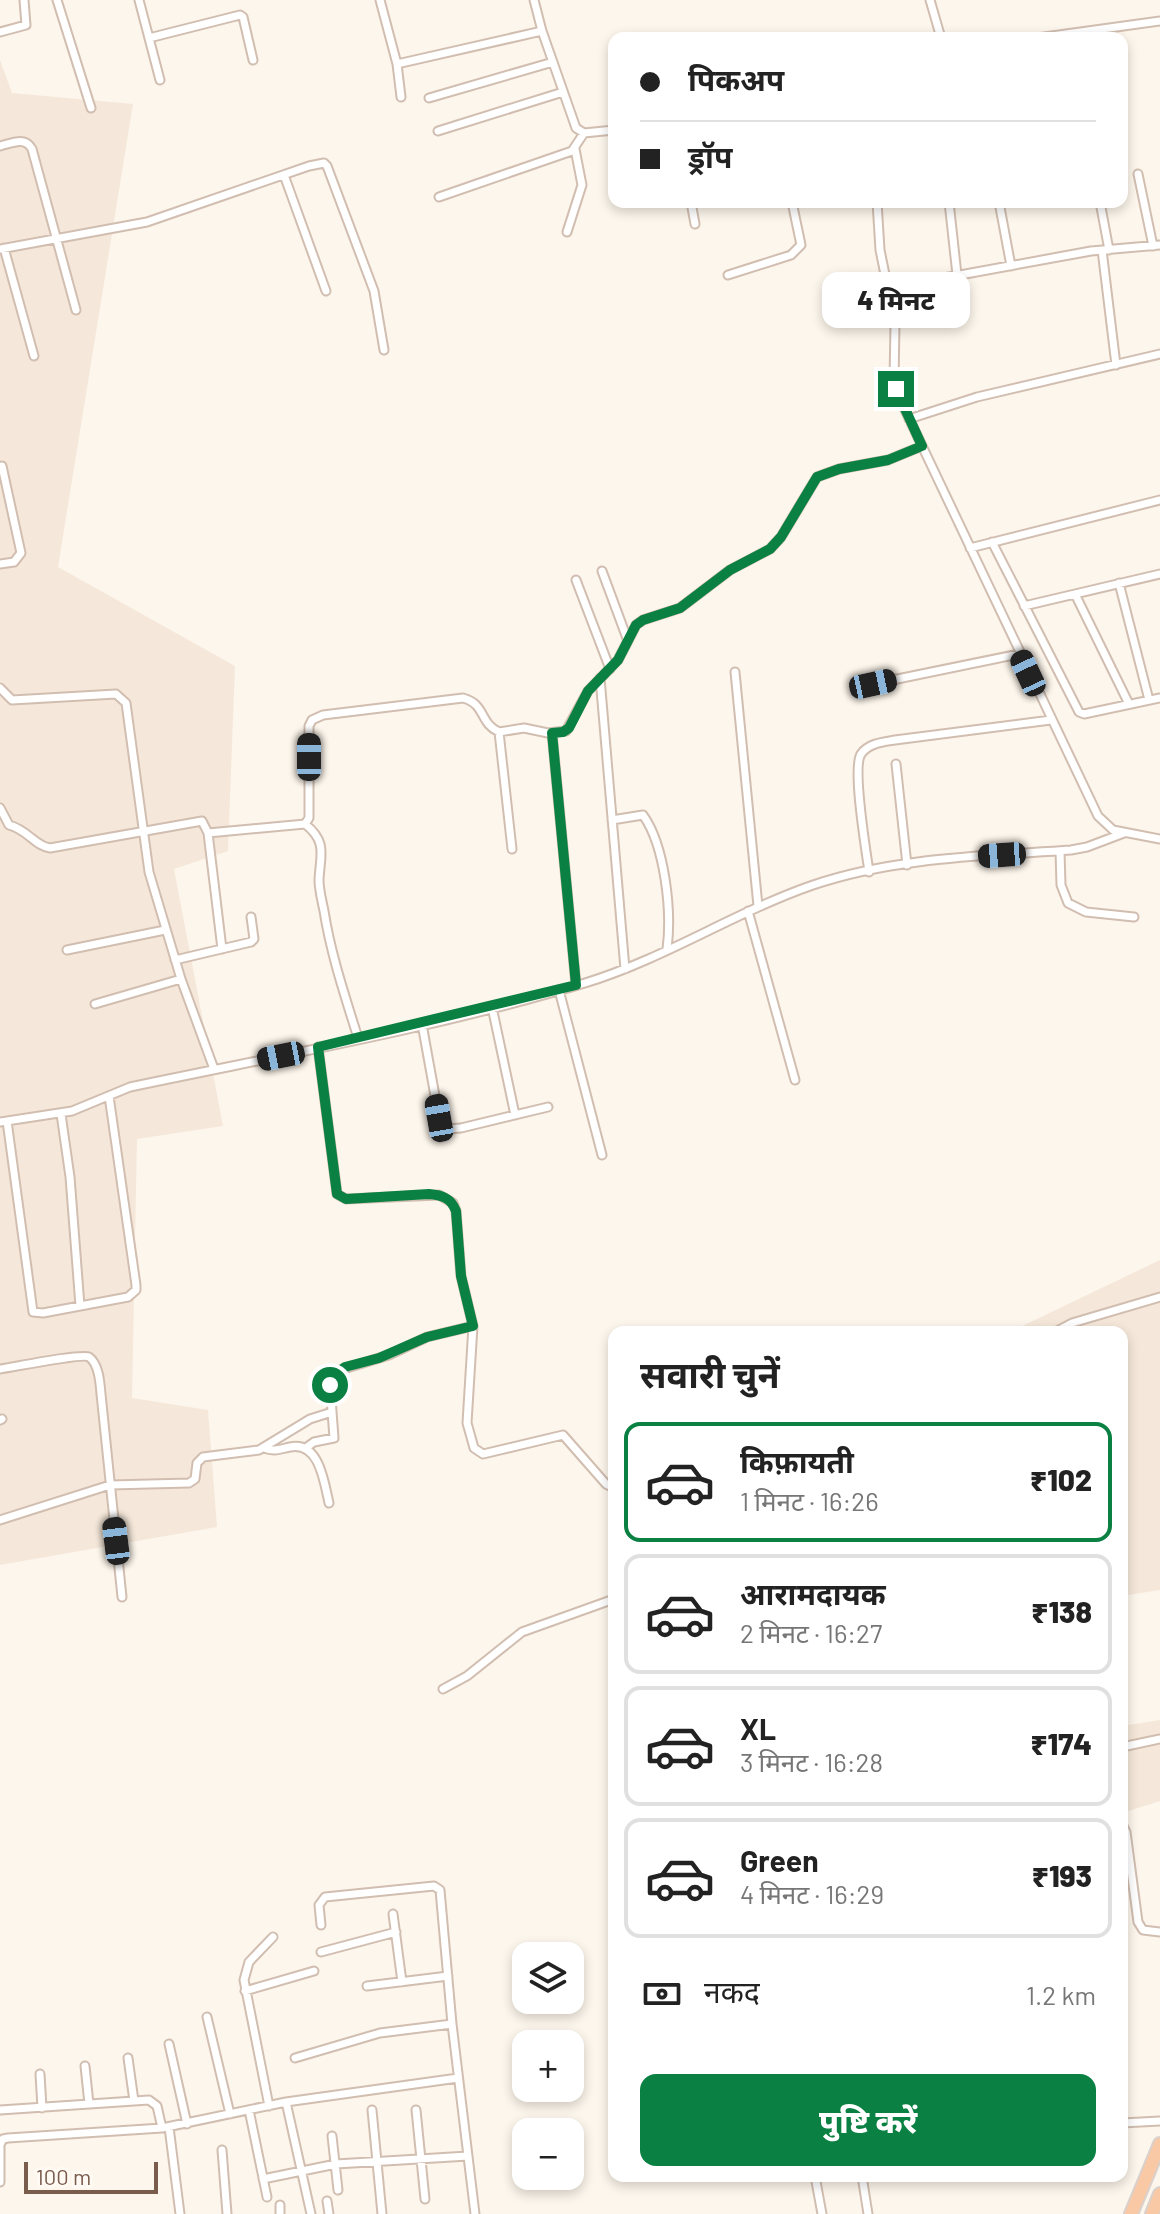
<!DOCTYPE html>
<html lang="hi">
<meta charset="utf-8">
<style>
:root{--surface:#fff;--page:#f2f2f2;--text:#222;--muted:#767676;--line:#e0e0e0;--accent:#0b8043}
body{margin:0;font-family:Barlow,"Noto Sans Devanagari",sans-serif;background:var(--page);color:var(--text);height:100vh;display:flex;flex-direction:column;font-size:30px;white-space:nowrap}
*{box-sizing:border-box;margin:0}
p{font-size:26px;color:var(--muted)}
.icon{flex:none;width:44px;height:44px;fill:none;stroke:currentColor;stroke-width:2;stroke-linecap:round;stroke-linejoin:round}
.map{position:relative;flex:1;overflow:hidden}
.sheet{position:absolute;left:608px;top:1326px;width:520px;height:856px;display:flex;flex-direction:column;background:var(--surface);border-radius:16px;box-shadow:0 4px 12px #0003}
.sheet>*{flex:none}
.top-card{position:absolute;left:608px;top:32px;width:520px;height:176px;border-radius:16px;box-shadow:0 4px 12px #0003;display:grid;align-content:center;height:176px;padding:0 32px;background:var(--surface)}
.tools{position:absolute;left:512px;top:1942px;display:grid;gap:16px}
.tools a{display:grid;place-items:center;width:72px;height:72px;border-radius:16px;background:var(--surface);box-shadow:0 4px 12px #0003;font-size:40px}
.scale{position:absolute;left:24px;bottom:20px;width:134px;box-sizing:border-box;padding-left:8px;border:4px solid #7a5c4d;border-top:0;font-size:22px;line-height:28px;white-space:nowrap;color:#7a5c4d;-webkit-text-stroke:6px #fffaf3;paint-order:stroke}
.end{position:absolute;width:36px;height:36px;margin:-18px;border:10px solid #0b8043;background:#fff;box-shadow:0 0 0 4px #fff}
.from{border-radius:50%}
.bubble{position:absolute;height:56px;border-radius:16px;background:var(--surface);box-shadow:0 4px 12px #0003;font-size:26px;font-weight:800;line-height:56px;text-align:center}
.car{position:absolute;width:24px;height:48px;margin:-24px -12px;border-radius:10px;box-shadow:0 0 6px 2px #0007;background:linear-gradient(#222 24%,#8ab4d8 0 40%,#222 0 76%,#8ab4d8 0 86%,#222 0)}
.top-card b{display:flex;align-items:center;gap:28px;height:76px;font-size:30px}
.top-card b+b{border-top:2px solid var(--line)}
.top-card i{width:20px;height:20px;background:var(--text)}
ul{padding:0;list-style:none}
li{display:flex;align-items:center;gap:24px;height:120px;margin:0 16px 12px;padding:0 16px;border:4px solid var(--line);border-radius:16px}
li div{flex:1}
li b{display:block;font-size:30px}
li em{font-style:normal;font-weight:800}
li.current{border-color:var(--accent)}
li>.icon{width:72px;height:72px;stroke-width:1.5}
h2{padding:0 32px;font-size:36px;line-height:96px}
.pay{display:flex;align-items:center;gap:20px;height:88px;padding:0 32px;font-size:30px}
.pay p{margin-inline-start:auto}
.button{display:flex;gap:16px;margin-top:auto;padding:16px 32px}
.button a{flex:1;height:92px;border-radius:16px;background:var(--accent);color:#fff;font-size:32px;font-weight:800;line-height:92px;text-align:center}
.map>svg:first-child{display:block}
.residential{fill:#f5e8da}
.lines{fill:none;stroke-linecap:round;stroke-linejoin:round}
.minor-casing{stroke:#d1beb0;stroke-width:11}
.trunk-casing{stroke:#dad1cd;stroke-width:16}
.minor{stroke:#fff;stroke-width:7}
.trunk{stroke:#f9c8a4;stroke-width:12}
.route{stroke:#0b8043;stroke-width:10}
</style>
<div class="map">
<svg width="1160" height="2214" viewBox="0 0 1160 2214">
<rect width="100%" height="100%" fill="#fdf6ec"/>
<path class="residential" d="M0,60L12,93L133,104L58,567L235,666L228,851L174,869L223,1126L137,1139L132,1398L208,1410L217,1527L0,1565Z
M1160,1260V1590L1122,1596V1332H1010Z
M1160,1720V1801L1122,1813V1726Z"/>
<g class="lines">
<defs>
<path id="minor" d="M57,0L91,108
M139,0L160,80
M380,0L397,64L401,97
M534,0L542,31L576,128L584,133L614,130
M930,0L941,38
M0,32L26,25L24,0
M149,38L240,15L243,17L253,60
M1037,38L1160,21
M397,64L542,31
M429,98L553,62
M438,131L563,92
M0,146C12,143 25,136 32,149L76,310
M1138,174L1153,246
M284,175L326,291
M439,197L572,151L584,133
M691,202L695,224
M877,202L880,250L895,324L894,381L905,410L1098,816L1113,830L1160,839
M949,202L957,275
M999,202L1011,266
M1100,202L1109,250
M567,232L582,185L575,149
M4,248L34,356
M0,249L147,222L309,166L324,163L327,166L374,291L384,350
M1102,250L1116,365
M728,275L791,255L801,245L792,202
M889,288L1091,251L1160,245
M909,419L977,397L1160,354
M992,542L1079,712L1084,714L1160,698
M970,548L1160,500
M0,564L14,562L21,553L2,466
M602,571L628,641
M576,580L610,669
M1119,583L1149,700
M1075,594L1129,704
M1024,606L1160,574
M735,672L758,906
M600,678L625,969
M873,684L1019,654
M0,688L12,700L116,694L126,703L149,872L181,979L214,1069
M499,732L512,849
M552,733L576,985
M896,764L907,865
M0,808L9,825C28,830 35,846 50,848L202,821L208,833L222,949
M612,820L643,815C665,846 672,911 667,949
M305,824L309,818V726L312,720L323,715L463,698C486,704 479,723 499,732L524,728L548,733L566,731L588,691L618,660L636,625L643,620L680,608L730,570L770,549L781,537L817,477L839,469L888,460L922,446
M305,824C328,842 320,856 319,880C319,890 322,901 324,911C331,955 345,996 358,1038
M208,833L305,824
M1060,851L1061,885L1068,903L1086,912L1134,917
M869,872C866,850 852,768 861,754C869,743 883,742 895,740L1051,720
M748,911L795,1080
M67,950L165,930
M175,960L251,942L254,939L251,917
M559,990L602,1155
M95,1004L181,979
M492,1007L515,1115
M422,1024L439,1118L447,1129L461,1128L548,1107
M318,1047L337,1194L346,1199L439,1195L453,1203L456,1211L461,1276L473,1326L467,1423L474,1448L483,1454L563,1435L606,1484L614,1488
M61,1114L70,1177L80,1306
M7,1121L33,1312L43,1313L128,1297L136,1290V1285L109,1096
M0,1122L72,1111L130,1087C282,1055 436,1028 585,983C664,959 735,912 813,885C895,857 986,856 1071,850L1087,847L1124,833
M1055,1332L1072,1323L1160,1297
M0,1369C14,1367 82,1353 89,1357C99,1364 100,1383 101,1394L122,1597
M0,1420L2,1419
M307,1447L314,1442L334,1438L330,1385L331,1377L337,1371L389,1355L427,1337L473,1326
M264,1448C274,1452 280,1449 290,1447C319,1441 324,1481 329,1503
M0,1520L110,1485L189,1483L195,1479L197,1463L203,1457L259,1450L310,1419L332,1412
M443,1689L467,1676L522,1632L614,1599
M1122,1747L1160,1739
M1122,1824L1126,1832L1138,1922L1143,1930L1160,1932
M393,1914L402,1982
M321,1925L319,1905L325,1897L434,1886L440,1890L452,2024L475,2214
M321,1952L396,1932
M367,1986L448,1976
M245,1991L314,1971
M207,2017L230,2114
M169,2044L187,2124
M128,2058L134,2101
M295,2058L380,2033L452,2024
M85,2066L89,2104
M40,2074L42,2108
M286,2102L311,2214
M269,2106L244,1980L249,1962L273,1937
M0,2110L149,2100L157,2106L162,2128
M249,2110L267,2197
M372,2110L382,2214
M416,2110L425,2199
M1122,2123L1160,2121
M169,2127L180,2214
M332,2136L338,2190
M0,2145L3,2139L8,2138L162,2128L286,2102L458,2078
M0,2148V2182
M222,2150L227,2214
M815,2176L822,2214
M862,2176L868,2214
M263,2179L336,2164L468,2156
M327,2201L329,2214
M280,2205V2214"/>
<path id="trunk" d="M1131,2214L1160,2144
M1152,2214L1160,2194"/>
</defs>
<use href="#minor" class="minor-casing"/>
<use href="#trunk" class="trunk-casing"/>
<use href="#minor" class="minor"/>
<use href="#trunk" class="trunk"/>
</g>
<g class="lines">
<path class="route" d="M330,1385L331,1377L345,1367L379,1358L427,1337L473,1326L461,1276L456,1211C451,1198 442,1195 429,1194L346,1199L337,1194L318,1047L576,985L552,733L563,732L569,728L588,691L618,660L636,625L643,620L680,608L730,570L770,549L781,537L817,477L839,469L888,460L922,446L896,389"/>
</g>
</svg>
<div class="tools">
<a><svg class="icon" aria-label="layers" viewBox="0 0 24 24"><path d="M12 4l9 5-9 5-9-5zM3 14l9 5 9-5"/></svg></a>
<a>+</a>
<a>−</a>
</div>
<div class="scale">100 m</div>
<i class="end from" style="left:330px;top:1385px"></i>
<i class="end" style="left:896px;top:389px"></i>
<div class="bubble" style="left:822px;top:272px;width:148px">4 मिनट</div>
<i class="car" style="left:1028px;top:673px;rotate:335deg"></i>
<i class="car" style="left:873px;top:684px;rotate:78deg"></i>
<i class="car" style="left:309px;top:757px;rotate:0deg"></i>
<i class="car" style="left:1002px;top:855px;rotate:266deg"></i>
<i class="car" style="left:281px;top:1056px;rotate:259deg"></i>
<i class="car" style="left:439px;top:1118px;rotate:350deg"></i>
<i class="car" style="left:116px;top:1541px;rotate:353deg"></i>
<div class="top-card">
<b><i class="from"></i>पिकअप</b>
<b><i></i>ड्रॉप</b>
</div>
<section class="sheet">
<h2>सवारी चुनें</h2>
<ul>
<li class="current"><svg class="icon" aria-label="car" viewBox="0 0 24 24"><path d="M5 17H2v-5l4-1 3-4h7l3 4 3 1v5h-3M9 17h6M6 11h13"/><circle cx="7" cy="17" r="2"/><circle cx="17" cy="17" r="2"/></svg><div><b>किफ़ायती</b><p>1 मिनट · 16:26</p></div><em>₹102</em></li>
<li><svg class="icon" aria-label="car" viewBox="0 0 24 24"><path d="M5 17H2v-5l4-1 3-4h7l3 4 3 1v5h-3M9 17h6M6 11h13"/><circle cx="7" cy="17" r="2"/><circle cx="17" cy="17" r="2"/></svg><div><b>आरामदायक</b><p>2 मिनट · 16:27</p></div><em>₹138</em></li>
<li><svg class="icon" aria-label="car" viewBox="0 0 24 24"><path d="M5 17H2v-5l4-1 3-4h7l3 4 3 1v5h-3M9 17h6M6 11h13"/><circle cx="7" cy="17" r="2"/><circle cx="17" cy="17" r="2"/></svg><div><b>XL</b><p>3 मिनट · 16:28</p></div><em>₹174</em></li>
<li><svg class="icon" aria-label="car" viewBox="0 0 24 24"><path d="M5 17H2v-5l4-1 3-4h7l3 4 3 1v5h-3M9 17h6M6 11h13"/><circle cx="7" cy="17" r="2"/><circle cx="17" cy="17" r="2"/></svg><div><b>Green</b><p>4 मिनट · 16:29</p></div><em>₹193</em></li>
</ul>
<div class="pay"><svg class="icon" aria-label="cash" viewBox="0 0 24 24"><path d="M3 7h18v10H3z"/><circle cx="12" cy="12" r="2"/></svg>नकद<p>1.2 km</p></div>
<div class="button"><a>पुष्टि करें</a></div>
</section>
</div>
